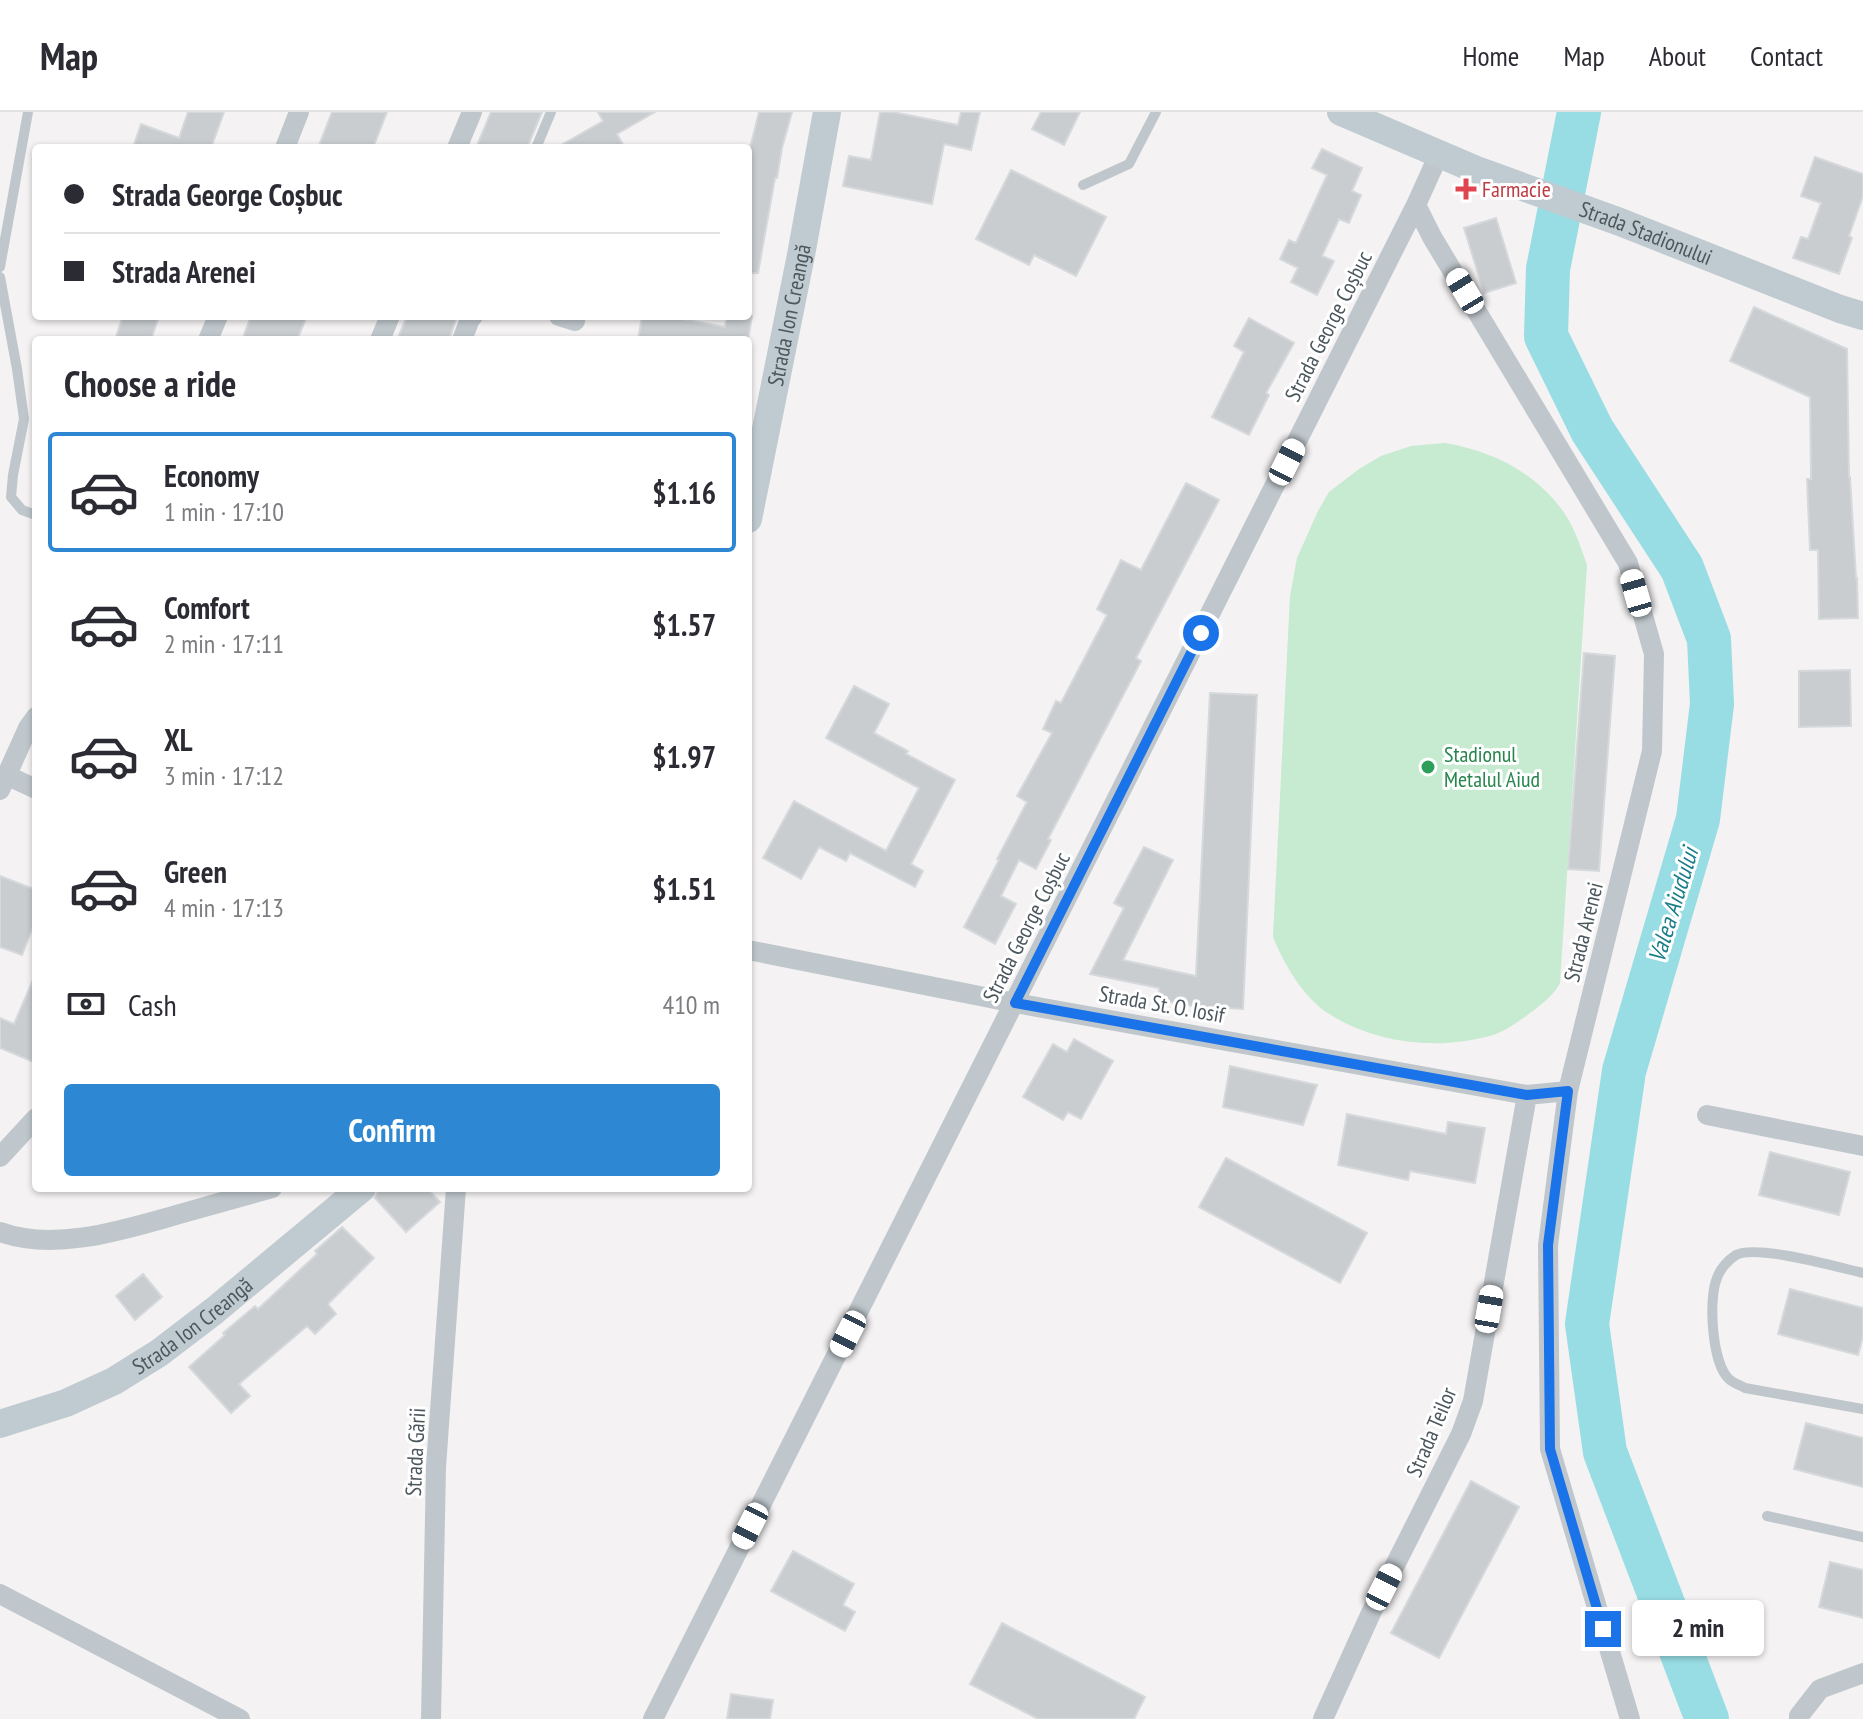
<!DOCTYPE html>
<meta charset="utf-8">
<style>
:root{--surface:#fff;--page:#f7f7f7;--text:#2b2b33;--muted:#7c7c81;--line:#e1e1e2;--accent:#2e87d2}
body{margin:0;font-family:"PT Sans Narrow",sans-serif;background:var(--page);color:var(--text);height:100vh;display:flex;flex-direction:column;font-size:30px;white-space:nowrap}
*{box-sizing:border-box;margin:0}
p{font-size:26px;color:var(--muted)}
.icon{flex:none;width:44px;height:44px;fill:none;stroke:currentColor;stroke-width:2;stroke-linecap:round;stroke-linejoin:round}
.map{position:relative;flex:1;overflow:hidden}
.side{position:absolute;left:32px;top:224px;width:720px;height:856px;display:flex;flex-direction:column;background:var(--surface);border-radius:8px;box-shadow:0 2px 6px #0004}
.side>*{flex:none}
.banner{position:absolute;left:32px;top:32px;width:720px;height:176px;border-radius:8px;box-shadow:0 2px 6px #0004;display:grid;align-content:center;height:176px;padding:0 32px;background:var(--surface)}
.end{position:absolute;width:36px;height:36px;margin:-18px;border:10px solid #1a73e8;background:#fff;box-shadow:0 0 0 4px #fff}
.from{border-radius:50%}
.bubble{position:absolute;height:56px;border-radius:8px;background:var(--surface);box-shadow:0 2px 6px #0004;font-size:26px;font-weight:800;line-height:56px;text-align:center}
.car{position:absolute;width:24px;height:48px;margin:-24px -12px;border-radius:10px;box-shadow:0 0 6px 2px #0007;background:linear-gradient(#fff 24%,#345 0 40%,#fff 0 76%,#345 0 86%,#fff 0)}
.banner b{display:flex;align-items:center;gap:28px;height:76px;font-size:30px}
.banner b+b{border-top:2px solid var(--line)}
.banner i{width:20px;height:20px;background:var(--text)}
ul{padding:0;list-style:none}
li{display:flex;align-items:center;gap:24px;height:120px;margin:0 16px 12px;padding:0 16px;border:4px solid transparent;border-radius:8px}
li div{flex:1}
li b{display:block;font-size:30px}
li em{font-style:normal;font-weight:800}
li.current{border-color:var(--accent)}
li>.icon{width:72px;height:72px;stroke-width:1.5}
h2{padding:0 32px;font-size:36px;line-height:96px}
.pay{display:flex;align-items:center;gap:20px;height:88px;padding:0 32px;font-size:30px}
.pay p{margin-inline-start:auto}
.primary-button{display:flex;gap:16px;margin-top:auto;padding:16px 32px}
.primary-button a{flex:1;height:92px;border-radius:8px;background:var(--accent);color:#fff;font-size:32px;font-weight:800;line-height:92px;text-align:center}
header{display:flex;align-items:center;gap:48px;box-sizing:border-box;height:112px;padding:0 40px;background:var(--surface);border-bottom:2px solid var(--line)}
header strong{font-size:38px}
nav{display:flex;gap:44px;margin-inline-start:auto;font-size:28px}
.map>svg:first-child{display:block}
.green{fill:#c6ebd0}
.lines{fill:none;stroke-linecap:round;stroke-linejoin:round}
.river{stroke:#98dce4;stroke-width:44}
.building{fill:#c9cdd0;stroke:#d6d9dc;stroke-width:2}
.lane{stroke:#bfc7cc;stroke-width:10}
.street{stroke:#bfc7cc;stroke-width:20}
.secondary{stroke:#c0cad1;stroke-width:28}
.route{stroke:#1a73e8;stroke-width:10}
.health-dot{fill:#e0444e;stroke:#fff;stroke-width:3}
.leisure-dot{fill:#2e9e5b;stroke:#fff;stroke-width:3}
.labels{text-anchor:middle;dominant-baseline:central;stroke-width:6;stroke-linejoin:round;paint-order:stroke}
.health-label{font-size:22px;fill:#be3a42;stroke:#fff;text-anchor:start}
.street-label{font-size:22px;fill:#4b575d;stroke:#fff}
.leisure-label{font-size:22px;fill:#27864d;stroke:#fff;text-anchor:start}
.water-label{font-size:24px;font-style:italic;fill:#1a7e8a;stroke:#fff}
</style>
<header>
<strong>Map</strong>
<nav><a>Home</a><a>Map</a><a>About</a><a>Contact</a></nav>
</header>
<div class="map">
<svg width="1863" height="1607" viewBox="0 0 1863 1607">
<rect width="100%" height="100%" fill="#f4f2f2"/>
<path class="green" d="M1445,331C1492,339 1536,360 1565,402C1575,417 1581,436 1587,453L1560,871C1553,884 1542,892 1530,901C1519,909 1506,919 1493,923C1437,939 1375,932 1326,900C1302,883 1284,852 1273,825L1290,484L1297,446L1318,399L1329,380L1359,357L1381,344L1411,334Z"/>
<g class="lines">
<path class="river" d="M1579,0L1548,157L1546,224L1592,318L1682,456L1709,527L1712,592L1698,707L1624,959L1587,1212L1605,1340L1707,1607"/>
</g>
<path class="building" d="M188,0H224L211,36H133L141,12L179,26Z
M332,0H387L373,36H318Z
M491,0H542L527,36H476Z
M598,0H655L617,22L625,36H556L603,9Z
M759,0H792L782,36L777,66H775L758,161H748V44Z
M880,0H893L958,13L961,0H980L971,38L944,32L932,92L843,74L849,44L871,48Z
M1041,0H1080L1064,33L1032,17Z
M1322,37L1362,56L1352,79L1361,83L1349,111L1339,107L1322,144L1334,149L1317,183L1291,170L1298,156L1280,147L1289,128L1296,131L1327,63L1312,56Z
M1815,45L1863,62V84L1849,124L1852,126L1839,162L1793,146L1801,125L1808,127L1821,91L1801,84Z
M1011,58L1106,105L1076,164L1034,143L1029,153L976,127Z
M1496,106L1516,171L1484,181L1464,116Z
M1754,195L1847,237L1849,365H1850L1856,466H1857L1858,506L1819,507L1818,438H1810L1807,367H1811L1810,285L1730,249Z
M123,204H159L151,228H115Z
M251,204H307L297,228H242Z
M407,204H457L449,228H397Z
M642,204H666L725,215L727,204H752L748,228H638Z
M1249,206L1294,231L1266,281L1269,283L1249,323L1212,305L1244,240L1234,234Z
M1186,371L1219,388L1136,546L1141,549L1048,727L1051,728L1036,757L1019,748L1001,784L1016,792L995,832L964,815L999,748L997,747L1027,690L1017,684L1052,621L1043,617L1056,589L1061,591L1107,503L1097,497L1121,448L1141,458Z
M1584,541L1615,544L1599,759L1568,757Z
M1850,558L1851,614L1799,615V559Z
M854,574L889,592L874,621L908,639L906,642L955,668L911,752L923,759L915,775L850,741L846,749L819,735L801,767L763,746L794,689L886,739L919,676L826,626Z
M1210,581L1257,583L1243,897L1192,894L1159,888V876L1090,862L1124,796L1114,791L1144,735L1173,748L1123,848L1196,864Z
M0,764L36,778V807L22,843L0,835Z
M36,861V951L0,936V906L14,912Z
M1074,927L1113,949L1081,1007L1068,1000L1063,1008L1023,985L1053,932L1067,940Z
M1230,954L1317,973L1303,1013L1223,995Z
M1347,1002L1446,1022L1448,1010L1485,1016L1475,1071L1410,1059L1408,1068L1338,1053Z
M1770,1040L1850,1060L1839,1103L1759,1083Z
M1226,1046L1367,1121L1340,1171L1199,1095Z
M379,1076H427L440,1090L406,1120L375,1086Z
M342,1115L374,1146L328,1192L336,1202L315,1222L307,1214L239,1272L250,1284L231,1301L189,1255L225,1223L223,1221L255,1194L258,1197L317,1142L315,1139Z
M143,1162L162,1185L135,1208L116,1184Z
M1790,1177L1863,1196V1224L1858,1243L1778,1222Z
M1806,1311L1863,1326V1375L1794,1357Z
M1471,1369L1519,1395L1439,1546L1391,1521Z
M793,1439L854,1472L843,1493L855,1500L845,1519L771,1479Z
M1830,1450L1863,1458V1506L1819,1495Z
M1002,1511L1145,1585L1134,1607H1038L970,1572Z
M731,1582L773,1588L770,1607H727Z"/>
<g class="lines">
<path class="lane" d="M536,36L551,0
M1083,73L1129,52L1156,0
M0,155L28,0
M0,165L17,257L24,307L13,363L11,385L22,398L36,403
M1863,1161C1837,1155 1757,1132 1736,1143C1728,1148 1720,1157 1717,1166C1708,1187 1712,1252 1729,1267C1733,1271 1740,1273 1745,1276L1863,1297
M1767,1404L1863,1425"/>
<path class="street" d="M285,36L299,0
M457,36L472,0
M1416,93L1432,125L1628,451L1654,542L1652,639L1568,979L1548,1133L1550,1337L1630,1607
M559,204L575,209
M208,228L218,204
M380,228L390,204
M462,228L470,207L473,204
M6,663L36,677
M0,678L28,616L36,605
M748,838L1015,891L1527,983L1568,979
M1707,1003L1863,1034
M0,1045L36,1006
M0,1120C54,1140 123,1118 176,1103C208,1094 240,1085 272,1076
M0,1482L240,1607
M431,1607L436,1355L456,1076
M653,1607L1416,93L1439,42
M1323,1607L1371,1501L1461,1322L1473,1289L1527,983
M1799,1607V1604L1820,1577L1863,1561"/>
<g class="secondary">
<path id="s1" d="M1341,0L1479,59L1620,110L1840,197L1863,204"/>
<path id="s2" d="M748,407L801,143L827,0"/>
<path id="s3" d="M0,1312L66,1291L114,1269L159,1241L214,1199L362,1076"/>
</g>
</g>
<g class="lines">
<path class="route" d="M1201,521L1015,891L1527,983L1568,979L1548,1133L1550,1337L1603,1517"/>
</g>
<path class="health-dot" d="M1462 65h8v8h8v8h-8v8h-8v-8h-8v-8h8z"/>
<circle class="leisure-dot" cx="1428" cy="655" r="8"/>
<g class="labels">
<g class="health-label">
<text x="1482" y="77">Farmacie</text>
</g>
<g class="street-label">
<text stroke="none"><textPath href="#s1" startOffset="328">Strada Stadionului</textPath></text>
<text stroke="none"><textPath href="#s2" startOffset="208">Strada Ion Creangă</textPath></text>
<text transform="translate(1328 214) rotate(-63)">Strada George Coșbuc</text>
<text transform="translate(1026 815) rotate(-63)">Strada George Coșbuc</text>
<text transform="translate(1583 820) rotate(-76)">Strada Arenei</text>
<text transform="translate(1162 892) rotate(10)">Strada St. O. Iosif</text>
<text stroke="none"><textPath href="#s3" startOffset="218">Strada Ion Creangă</textPath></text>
<text transform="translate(1431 1320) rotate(-67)">Strada Teilor</text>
<text transform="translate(415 1340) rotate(-87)">Strada Gării</text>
</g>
<g class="leisure-label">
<text x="1444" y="642">Stadionul<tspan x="1444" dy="25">Metalul Aiud</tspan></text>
</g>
<g class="water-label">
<text transform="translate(1673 793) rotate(-73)">Valea Aiudului</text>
</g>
</g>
</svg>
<i class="end from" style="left:1201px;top:521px"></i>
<i class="end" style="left:1603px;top:1517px"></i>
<div class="bubble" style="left:1632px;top:1488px;width:132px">2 min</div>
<i class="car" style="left:1465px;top:179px;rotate:329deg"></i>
<i class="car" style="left:1287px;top:350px;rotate:27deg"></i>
<i class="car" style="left:1636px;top:481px;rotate:344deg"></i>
<i class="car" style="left:1489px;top:1197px;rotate:10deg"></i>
<i class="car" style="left:848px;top:1222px;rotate:207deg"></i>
<i class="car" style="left:750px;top:1414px;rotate:207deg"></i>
<i class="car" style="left:1384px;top:1475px;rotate:27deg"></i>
<div class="banner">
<b><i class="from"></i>Strada George Coșbuc</b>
<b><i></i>Strada Arenei</b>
</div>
<section class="side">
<h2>Choose a ride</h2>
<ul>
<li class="current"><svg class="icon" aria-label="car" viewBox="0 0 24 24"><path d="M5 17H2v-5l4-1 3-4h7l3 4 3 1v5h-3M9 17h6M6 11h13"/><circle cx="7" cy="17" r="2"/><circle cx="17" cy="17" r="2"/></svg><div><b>Economy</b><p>1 min · 17:10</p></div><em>$1.16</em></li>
<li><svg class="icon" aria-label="car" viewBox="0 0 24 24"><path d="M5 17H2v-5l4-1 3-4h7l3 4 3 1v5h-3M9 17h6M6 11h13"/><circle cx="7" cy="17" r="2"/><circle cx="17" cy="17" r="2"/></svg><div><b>Comfort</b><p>2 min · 17:11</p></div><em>$1.57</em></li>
<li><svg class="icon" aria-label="car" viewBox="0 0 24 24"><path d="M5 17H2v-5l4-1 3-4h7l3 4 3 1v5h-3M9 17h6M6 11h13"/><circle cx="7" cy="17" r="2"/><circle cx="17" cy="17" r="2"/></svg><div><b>XL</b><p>3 min · 17:12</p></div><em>$1.97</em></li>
<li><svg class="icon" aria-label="car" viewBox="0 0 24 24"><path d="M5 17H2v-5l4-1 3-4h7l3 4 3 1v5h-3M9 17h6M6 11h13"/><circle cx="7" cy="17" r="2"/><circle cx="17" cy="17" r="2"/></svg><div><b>Green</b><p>4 min · 17:13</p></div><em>$1.51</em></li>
</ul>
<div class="pay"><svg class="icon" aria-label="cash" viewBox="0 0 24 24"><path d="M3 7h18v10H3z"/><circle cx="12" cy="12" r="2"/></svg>Cash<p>410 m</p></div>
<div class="primary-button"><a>Confirm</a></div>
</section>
</div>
